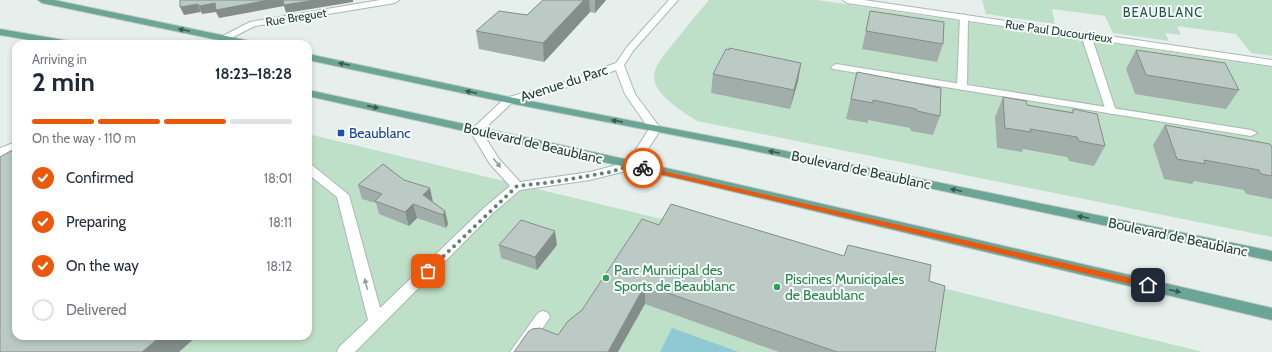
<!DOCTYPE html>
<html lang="en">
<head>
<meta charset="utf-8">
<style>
  :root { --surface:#fff; --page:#f6f6f7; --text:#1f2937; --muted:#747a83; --line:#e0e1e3; --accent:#ea580c }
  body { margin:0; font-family:Cabin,sans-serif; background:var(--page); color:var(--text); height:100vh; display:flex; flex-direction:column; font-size:15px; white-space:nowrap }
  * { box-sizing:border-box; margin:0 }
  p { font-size:13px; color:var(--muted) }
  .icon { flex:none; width:22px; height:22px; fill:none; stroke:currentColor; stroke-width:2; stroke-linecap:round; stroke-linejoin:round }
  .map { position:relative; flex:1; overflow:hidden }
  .details { position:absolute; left:12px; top:40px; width:300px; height:300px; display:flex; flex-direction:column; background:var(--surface); border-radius:12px; box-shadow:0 2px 6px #0003 }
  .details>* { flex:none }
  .pin { position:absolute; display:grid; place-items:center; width:34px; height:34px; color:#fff; margin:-17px; border-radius:8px; box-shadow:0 2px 6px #0006 }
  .courier { position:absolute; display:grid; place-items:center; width:40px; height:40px; margin:-20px; border:3px solid #ea580c; border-radius:50%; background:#fff; color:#222; box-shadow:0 1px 5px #0007 }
  .summary em { font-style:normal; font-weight:700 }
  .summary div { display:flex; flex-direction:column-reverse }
  .summary { display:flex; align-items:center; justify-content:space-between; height:68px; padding:0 20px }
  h1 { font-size:26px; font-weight:700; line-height:30px }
  .bar { display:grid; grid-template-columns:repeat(4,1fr); gap:6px 4px; align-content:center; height:48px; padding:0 20px }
  .bar i { height:5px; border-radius:3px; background:var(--line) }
  .bar .selected { background:var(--accent) }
  .bar p { grid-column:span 4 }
  ol { padding:0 20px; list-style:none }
  li { display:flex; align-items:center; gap:12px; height:44px }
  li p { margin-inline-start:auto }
  li .icon { padding:4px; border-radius:50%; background:var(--accent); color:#fff; stroke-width:4 }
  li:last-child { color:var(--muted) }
  li i { width:22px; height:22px; border:2px solid var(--line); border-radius:50% }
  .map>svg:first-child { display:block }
  .green { fill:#bfe0c8 }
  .water { fill:#8ec9d4 }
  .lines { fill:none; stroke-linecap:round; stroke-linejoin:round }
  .lane-casing { stroke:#a8b8b2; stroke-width:2 }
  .street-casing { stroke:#a8b8b2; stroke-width:2 }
  .secondary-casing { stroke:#a4bbb3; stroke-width:2 }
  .primary-casing { stroke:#c2cac8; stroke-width:2 }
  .lane { fill:#fff; fill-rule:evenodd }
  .street { fill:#fff; fill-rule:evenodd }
  .secondary { fill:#fff; fill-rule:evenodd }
  .primary { fill:#6aa596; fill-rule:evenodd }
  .wall { fill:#a1aea9 }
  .shaded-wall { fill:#838d89 }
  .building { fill:#bbcac4; stroke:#838d89 }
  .oneway { fill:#365b51 }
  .oneway2 { fill:#92a09c }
  .route { fill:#ea580c }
  .done { stroke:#687f78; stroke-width:4; stroke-dasharray:0 7.2 }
  .transit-dot { fill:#1a4fb4; stroke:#f7fbf9; stroke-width:1.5 }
  .leisure-dot { fill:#2e9e5b; stroke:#f7fbf9; stroke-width:1.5 }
  .labels { text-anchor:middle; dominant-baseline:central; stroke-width:4; stroke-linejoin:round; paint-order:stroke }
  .far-street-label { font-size:12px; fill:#24423a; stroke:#f7fbf9 }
  .far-neighbourhood-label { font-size:13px; letter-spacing:1px; fill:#1f5548; stroke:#f7fbf9 }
  .street-label { font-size:14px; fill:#24423a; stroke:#f7fbf9 }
  .transit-label { font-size:14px; fill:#164399; stroke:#f7fbf9; text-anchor:start }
  .leisure-label { font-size:14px; fill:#27864d; stroke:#f7fbf9; text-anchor:start }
</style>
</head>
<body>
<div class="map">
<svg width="1272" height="352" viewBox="0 0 1272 352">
  <rect width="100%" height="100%" fill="#e6efeb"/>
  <path class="green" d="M709,0H817L1272,67V237L697,121C683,112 648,92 655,71C658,61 666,53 672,45C684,30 696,15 709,0Z
    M982,0H1272V56L1251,53L1236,34L1177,26L1181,35L1165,33L1169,41L1113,33L1105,16L1052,9L1055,24L986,14Z
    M308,134L670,221L1203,352H0L16,336H308Z"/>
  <path class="water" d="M672,328L739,352H660Z"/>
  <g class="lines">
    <defs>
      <path id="lane" d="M964,14L968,17L967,87L962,90L957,87L960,17Z
        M1086,32L1091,35L1116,111L1115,113L1111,114L1106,111L1081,35Z
        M476,128L480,129L499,159L520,182L590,172L632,161L636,162L638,165L636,168L622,172L590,180L520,190L493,213L355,352H337L339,347L368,320L337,197L308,174V164L312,165L349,195L380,308L485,207L510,186L490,164L470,131Z
        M543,311L548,313L550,317L527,352H510L538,313Z"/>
      <path id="street" d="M380,0H399L395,3L255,26L219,44H207L250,22Z
        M843,0H864L1272,60V66L847,3Z
        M836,64L1251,130L1257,133L1251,136L833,69L831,67Z
        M16,142V149L0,157V148Z"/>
      <path id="secondary" d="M669,0H678L633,51L624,65L635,94L661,129L636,168H628L626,165L649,129L625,94L616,70L575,85L513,102L480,133L476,134L470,131L505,98L567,81L616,63L627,47Z"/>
      <path id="primary" d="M38,0H54L250,41L255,44H237L42,3Z
        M0,29L69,41L74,44H53L0,35Z
        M308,54L509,97L741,142L1272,251V261L741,148L509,103L308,60Z
        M308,90L684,172L1272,308V320L684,180L308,96Z"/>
    </defs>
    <use href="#lane" class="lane-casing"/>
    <use href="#street" class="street-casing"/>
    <use href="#secondary" class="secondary-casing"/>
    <use href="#primary" class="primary-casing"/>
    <use href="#lane" class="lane"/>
    <use href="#street" class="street"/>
    <use href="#secondary" class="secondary"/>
    <use href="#primary" class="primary"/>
  </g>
  <path class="wall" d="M543,0H606L595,13L590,12L544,62L479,49L476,31L527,15Z
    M870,11L943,44L937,62L862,49Z
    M1136,50L1239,90L1226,109L1135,94L1126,69Z
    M801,63L798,81L790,109L711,93L713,74Z
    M857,72L940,116L933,135L911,131L910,128L868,120V123L846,119Z
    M1003,97L1027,105L1072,112L1073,109L1105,146L1094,166L1069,161L1067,157L1023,149L1022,152L997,148L995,117Z
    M1165,125L1272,147V199L1246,194L1244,190L1194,181L1192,184L1164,179L1153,145Z
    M358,185L433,202L445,211L448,224L446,228L417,218L409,226L379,214L376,203L362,199Z
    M659,225L929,281L935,352H779L645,304L558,335L582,310Z
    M499,245H557L537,270L501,258Z"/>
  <path class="shaded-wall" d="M269,0H353V2L286,13L284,6L219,18L216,12L202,14L199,6L215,3Z
    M584,0H589L590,12L544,62L543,43Z
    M595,0H606L595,13Z
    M198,4L201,12L184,15L180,7Z
    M801,63L798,81L790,109L794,90Z
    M430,188L433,202L423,195Z
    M413,204L417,218L409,226L405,212Z
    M445,211L448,224L446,228L443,215Z
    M308,215L310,220L308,221Z
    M555,231L557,245L537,270L535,257Z
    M645,285V304L618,352H608Z
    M161,336H197L179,352H142Z"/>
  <path class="building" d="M180,0H269L216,10L215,3L199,6L198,4L180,7Z
    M283,0H316L284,5Z
    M543,0H584L543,43L476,31L499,11L527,15Z
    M870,11L944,22L943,44L866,31Z
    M729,48L801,63L794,90L713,74L726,49L729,50Z
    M1136,50L1225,63L1239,90L1146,75Z
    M857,72L941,88L940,116L917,111L916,109L873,100V103L851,99Z
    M1003,97L1026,101L1027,105L1073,113V109L1097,114L1105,146L1079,141L1077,137L1030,129L1031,132L1005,128Z
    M1165,125L1270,144L1272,147V176L1261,174L1259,170L1204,160L1205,164L1177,159Z
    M16,148V336H161L142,352H0V157Z
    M383,164L404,180L430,188L423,195L445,211L443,215L413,204L405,212L375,201L382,194L358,185Z
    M671,204L844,256L848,245L931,265L929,281L945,286L935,352H837L645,285L608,352H514L528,332L532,329L540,328L558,335L568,321L582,310L642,219L659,225Z
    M521,220L555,231L535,257L499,245Z"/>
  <defs><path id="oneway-solid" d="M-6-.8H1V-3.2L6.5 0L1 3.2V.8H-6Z"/></defs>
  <g class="oneway">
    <use href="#oneway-solid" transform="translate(184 30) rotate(-168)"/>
    <use href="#oneway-solid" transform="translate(344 64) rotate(-168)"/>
    <use href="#oneway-solid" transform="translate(471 92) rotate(-168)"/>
    <use href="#oneway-solid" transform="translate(373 107) rotate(13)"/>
    <use href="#oneway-solid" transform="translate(617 121) rotate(-169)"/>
    <use href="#oneway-solid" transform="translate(774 152) rotate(-168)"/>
    <use href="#oneway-solid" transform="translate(956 190) rotate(-168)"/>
    <use href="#oneway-solid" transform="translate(1083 217) rotate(-168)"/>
    <use href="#oneway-solid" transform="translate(1175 291) rotate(13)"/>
  </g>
  <g class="oneway2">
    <use href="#oneway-solid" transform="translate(497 163) rotate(51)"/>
    <use href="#oneway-solid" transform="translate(366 284) rotate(-104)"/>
  </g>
  <path class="route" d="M641,166L1148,282L1152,285L1148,288L643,170L641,169Z"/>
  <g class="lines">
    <path class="done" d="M428,271L517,186L553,182L610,172L632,165L643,168"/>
  </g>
  <rect class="transit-dot" x="337" y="129" width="8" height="8" rx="2"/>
  <g class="leisure-dot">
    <circle cx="606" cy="278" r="4"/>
    <circle cx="777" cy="287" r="4"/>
  </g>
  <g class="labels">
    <g class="far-street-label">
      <text transform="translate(296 17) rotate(-9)">Rue Breguet</text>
      <text transform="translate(1059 31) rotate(8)">Rue Paul Ducourtieux</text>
    </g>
    <g class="far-neighbourhood-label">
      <text x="1163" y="12">BEAUBLANC</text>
    </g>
    <g class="street-label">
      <text transform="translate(564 83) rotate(-18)">Avenue du Parc</text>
      <text transform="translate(533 143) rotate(13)">Boulevard de Beaublanc</text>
      <text transform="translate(861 170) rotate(12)">Boulevard de Beaublanc</text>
      <text transform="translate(1178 237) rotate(12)">Boulevard de Beaublanc</text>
    </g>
    <g class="transit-label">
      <text x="349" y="133">Beaublanc</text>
    </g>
    <g class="leisure-label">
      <text x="614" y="270">Parc Municipal des<tspan x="614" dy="16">Sports de Beaublanc</tspan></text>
      <text x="785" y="279">Piscines Municipales<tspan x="785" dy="16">de Beaublanc</tspan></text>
    </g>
  </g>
</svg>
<div class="pin" style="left:428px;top:271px;background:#ea580c"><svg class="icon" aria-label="bag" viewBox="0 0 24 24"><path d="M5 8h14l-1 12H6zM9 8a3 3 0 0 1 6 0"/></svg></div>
<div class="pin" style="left:1148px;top:285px;background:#1f2937"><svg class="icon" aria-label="home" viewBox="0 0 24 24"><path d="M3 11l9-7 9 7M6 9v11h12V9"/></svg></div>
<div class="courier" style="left:643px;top:168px"><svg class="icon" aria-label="bike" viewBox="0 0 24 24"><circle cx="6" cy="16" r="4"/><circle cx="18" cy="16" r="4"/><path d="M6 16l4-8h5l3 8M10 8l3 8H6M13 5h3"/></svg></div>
<section class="details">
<div class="summary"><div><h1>2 min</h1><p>Arriving in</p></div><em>18:23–18:28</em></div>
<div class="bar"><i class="selected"></i><i class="selected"></i><i class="selected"></i><i></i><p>On the way · 110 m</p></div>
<ol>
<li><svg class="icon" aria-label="check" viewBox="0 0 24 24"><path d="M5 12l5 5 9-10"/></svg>Confirmed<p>18:01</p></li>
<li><svg class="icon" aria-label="check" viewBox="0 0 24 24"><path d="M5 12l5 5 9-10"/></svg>Preparing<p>18:11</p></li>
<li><svg class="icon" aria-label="check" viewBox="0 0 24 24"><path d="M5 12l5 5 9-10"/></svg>On the way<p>18:12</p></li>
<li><i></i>Delivered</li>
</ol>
</section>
</div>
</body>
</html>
